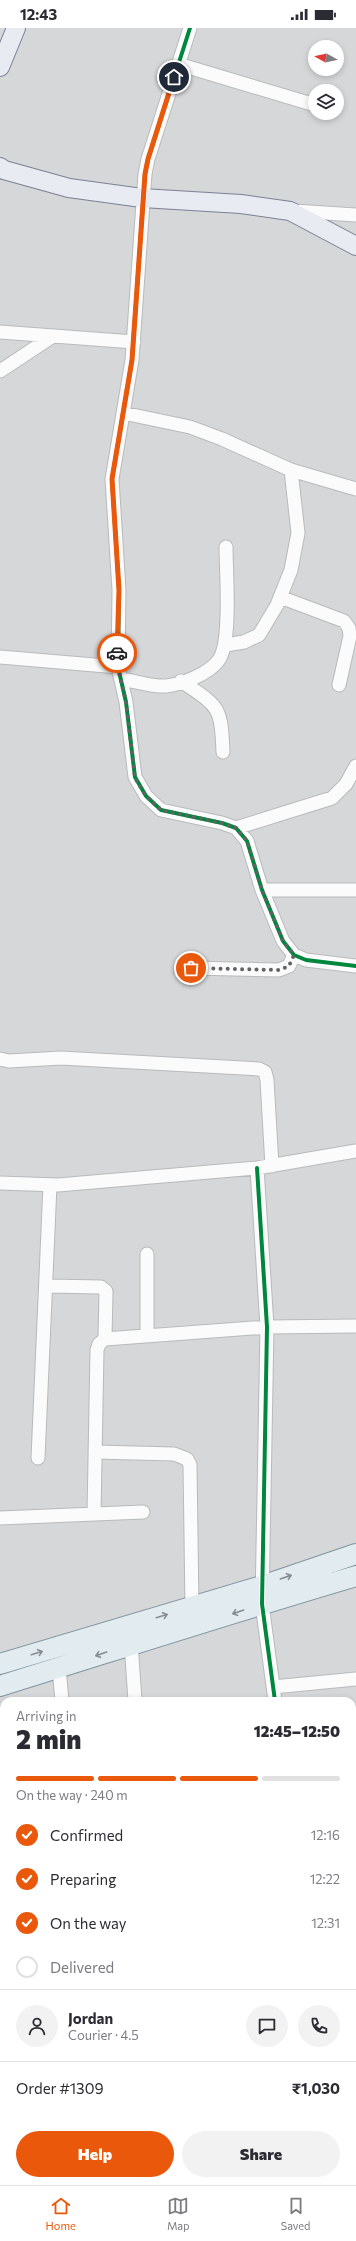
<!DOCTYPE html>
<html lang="en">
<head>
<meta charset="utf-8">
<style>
  :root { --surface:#fff; --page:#f2f2f3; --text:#2b2b33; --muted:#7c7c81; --line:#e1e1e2; --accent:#ea580c }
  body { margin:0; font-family:Commissioner,sans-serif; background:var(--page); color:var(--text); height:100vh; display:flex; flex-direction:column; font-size:15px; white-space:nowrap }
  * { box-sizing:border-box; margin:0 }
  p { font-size:13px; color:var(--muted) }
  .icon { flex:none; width:22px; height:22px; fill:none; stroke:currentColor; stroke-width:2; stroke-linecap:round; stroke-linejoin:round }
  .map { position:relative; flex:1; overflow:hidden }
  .panel { position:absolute; left:0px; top:1669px; width:356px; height:488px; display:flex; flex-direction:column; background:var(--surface); border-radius:12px 12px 0 0; box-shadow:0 2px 6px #0003 }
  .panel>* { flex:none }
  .needle { width:26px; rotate:278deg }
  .controls { position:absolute; left:308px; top:12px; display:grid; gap:8px }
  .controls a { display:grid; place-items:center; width:36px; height:36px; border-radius:50%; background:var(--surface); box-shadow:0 2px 6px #0003; font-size:20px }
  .pin { position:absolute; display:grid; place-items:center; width:34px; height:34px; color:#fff; margin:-17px; border:2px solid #fff; border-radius:50%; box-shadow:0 1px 4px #0007 }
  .courier { position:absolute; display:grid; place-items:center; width:40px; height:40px; margin:-20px; border:3px solid #ea580c; border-radius:50%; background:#fff; color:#222; box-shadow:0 1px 5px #0007 }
  .head em { font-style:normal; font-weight:800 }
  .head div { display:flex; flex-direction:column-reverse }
  .head { display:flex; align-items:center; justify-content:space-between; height:68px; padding:0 16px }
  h1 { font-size:26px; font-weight:800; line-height:30px }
  .bar { display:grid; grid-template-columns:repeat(4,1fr); gap:6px 4px; align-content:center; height:48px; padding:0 16px }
  .bar i { height:5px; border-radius:3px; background:var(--line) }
  .bar .active { background:var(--accent) }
  .bar p { grid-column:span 4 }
  .line { display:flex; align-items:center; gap:10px; padding:0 16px; border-top:1px solid var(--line) }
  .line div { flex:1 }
  .round { display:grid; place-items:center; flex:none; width:42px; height:42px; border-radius:21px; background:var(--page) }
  ol { padding:0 16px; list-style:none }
  li { display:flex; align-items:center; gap:12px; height:44px }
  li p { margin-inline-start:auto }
  li .icon { padding:4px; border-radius:50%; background:var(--accent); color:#fff; stroke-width:4 }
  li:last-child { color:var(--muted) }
  li i { width:22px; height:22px; border:2px solid var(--line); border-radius:50% }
  .cta { display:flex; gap:8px; margin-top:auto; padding:8px 16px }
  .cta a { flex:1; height:46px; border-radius:24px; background:var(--accent); color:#fff; font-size:16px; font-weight:800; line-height:46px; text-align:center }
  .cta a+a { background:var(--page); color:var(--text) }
  .status { display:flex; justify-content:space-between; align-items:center; height:28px; padding:0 20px; background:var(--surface); direction:ltr }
  .status svg { height:11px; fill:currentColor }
  .menu { display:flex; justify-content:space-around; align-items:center; height:56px; border-top:1px solid var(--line); background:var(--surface); font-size:11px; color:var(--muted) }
  .menu a { display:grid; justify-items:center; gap:2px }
  .menu .active { color:var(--accent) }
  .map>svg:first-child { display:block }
  .residential { fill:#d5d7d9; fill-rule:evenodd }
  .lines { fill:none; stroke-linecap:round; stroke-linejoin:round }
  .street-casing { stroke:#b8babb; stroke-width:15 }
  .secondary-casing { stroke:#7b8194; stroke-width:20 }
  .primary-casing { stroke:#8094a0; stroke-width:22 }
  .street { stroke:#fbfbfc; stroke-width:13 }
  .secondary { stroke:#e8ebf2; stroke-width:18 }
  .primary { stroke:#e2ecf0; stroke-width:20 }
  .cycleway-casing { stroke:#fff; stroke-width:6 }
  .cycleway { stroke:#00873e; stroke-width:4 }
  .oneway { stroke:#888e90 }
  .done { stroke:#616263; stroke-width:4; stroke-dasharray:0 7.2 }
  .route { stroke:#ea580c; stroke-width:5 }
</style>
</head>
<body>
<div class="status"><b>12:43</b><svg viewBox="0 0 49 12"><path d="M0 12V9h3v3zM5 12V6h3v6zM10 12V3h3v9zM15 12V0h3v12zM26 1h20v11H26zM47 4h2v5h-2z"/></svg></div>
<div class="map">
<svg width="356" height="2157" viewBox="0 0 356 2157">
  <rect width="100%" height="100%" fill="#e3e7ea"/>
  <path class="residential" d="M0,0H356V2157H0ZM315,19H337V41H315ZM315,63H337V85H315ZM4,1673H352V2153H4Z"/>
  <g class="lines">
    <defs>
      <path id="street" d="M190,0L148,131L145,146L132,332L112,451L119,562L118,639L126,674L135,749L146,768L161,782L222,795L236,800L247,813L262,862L283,913L294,927L306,932L356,938
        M178,36L315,77
        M294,183L356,187
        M0,304L134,314
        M0,343L53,308
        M123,385L190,399L222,411L291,442L356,461
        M280,569L344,593L349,600L350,608L339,657
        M225,617L244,614L259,607L277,577L291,542L298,505L291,442
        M0,629L118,639
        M121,651C135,653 153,659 166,658C183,656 208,646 218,633C232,617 226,543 226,519
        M181,653C219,679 221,677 223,724
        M236,800L332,770L346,756L356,738
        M262,862H356
        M191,940L279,942L289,938L294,927
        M0,1031L9,1033L61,1030L259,1041L265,1044L267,1052L272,1138
        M257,1140L267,1299L262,1576L275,1673
        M0,1155L58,1157L257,1140L356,1123
        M46,1258L101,1259L106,1263L105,1311
        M147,1307V1226
        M95,1424L174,1426L187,1431L190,1437L192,1579
        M38,1430L50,1157
        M94,1486L97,1322L99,1316L105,1311L267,1299L356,1298
        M0,1490L143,1484
        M131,1615L135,1673
        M59,1640L62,1673
        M273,1659L356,1651
        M352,1767L356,1766
        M352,1816L356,1814
        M0,1894H4
        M0,1952H4
        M0,2037H4
        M352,2108H356
        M296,2153V2157
        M35,2157V2153
        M152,2157L153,2153"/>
      <path id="secondary" d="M0,39L16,0
        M0,139L4,142L69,160L142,170L241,176L290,183L356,218"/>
      <path id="primary" d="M0,1636L262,1558L356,1526
        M0,1658C119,1621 237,1583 356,1548"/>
    </defs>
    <use href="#street" class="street-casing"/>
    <use href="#secondary" class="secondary-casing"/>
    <use href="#primary" class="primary-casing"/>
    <use href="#street" class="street"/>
    <use href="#secondary" class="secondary"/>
    <use href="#primary" class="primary"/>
    <defs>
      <path id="cycleway" d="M190,0L148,131L145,146L132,332L112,451L119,562L118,639L126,674L135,749L146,768L161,782L222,795L236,800L247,813L262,862L283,913L294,927L306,932L356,938
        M257,1140L267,1299L262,1576L275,1673"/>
    </defs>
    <use href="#cycleway" class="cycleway-casing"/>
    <use href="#cycleway" class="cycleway"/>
  </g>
  <defs><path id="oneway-shaft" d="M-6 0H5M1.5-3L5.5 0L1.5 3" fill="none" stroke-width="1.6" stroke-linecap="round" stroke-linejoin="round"/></defs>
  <g class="oneway">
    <use href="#oneway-shaft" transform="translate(286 1549) rotate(-19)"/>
    <use href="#oneway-shaft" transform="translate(238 1584) rotate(161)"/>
    <use href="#oneway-shaft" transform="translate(162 1588) rotate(-17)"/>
    <use href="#oneway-shaft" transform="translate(37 1625) rotate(-17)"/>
    <use href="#oneway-shaft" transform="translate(101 1626) rotate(161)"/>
  </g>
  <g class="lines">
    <path class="done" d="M117,625L118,640L126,674L135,750L146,768L161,782L222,795L236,800L247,813L262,862L283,913L294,927L289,938L280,942L191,940"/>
    <path class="route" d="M117,625L119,562L112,451L132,332L145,146L148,131L174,49"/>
  </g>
</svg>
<div class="controls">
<a><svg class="needle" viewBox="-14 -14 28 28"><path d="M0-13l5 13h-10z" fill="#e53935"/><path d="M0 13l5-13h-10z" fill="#7c7c81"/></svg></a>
<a><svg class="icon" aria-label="layers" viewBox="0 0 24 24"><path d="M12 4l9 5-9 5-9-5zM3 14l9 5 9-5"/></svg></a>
</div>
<div class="pin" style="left:191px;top:940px;background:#ea580c"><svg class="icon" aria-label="bag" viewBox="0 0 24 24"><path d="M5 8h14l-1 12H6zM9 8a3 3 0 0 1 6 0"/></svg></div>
<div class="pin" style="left:174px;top:49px;background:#1f2937"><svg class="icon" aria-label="home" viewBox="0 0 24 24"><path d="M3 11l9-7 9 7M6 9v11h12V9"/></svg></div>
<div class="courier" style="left:117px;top:625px"><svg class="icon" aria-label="car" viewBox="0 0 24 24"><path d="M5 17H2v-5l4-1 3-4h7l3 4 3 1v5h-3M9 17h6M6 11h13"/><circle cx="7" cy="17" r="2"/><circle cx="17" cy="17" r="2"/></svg></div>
<section class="panel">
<div class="head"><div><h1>2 min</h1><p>Arriving in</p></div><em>12:45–12:50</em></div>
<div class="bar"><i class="active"></i><i class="active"></i><i class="active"></i><i></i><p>On the way · 240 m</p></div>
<ol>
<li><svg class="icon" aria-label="check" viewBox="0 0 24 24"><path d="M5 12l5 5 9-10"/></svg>Confirmed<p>12:16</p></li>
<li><svg class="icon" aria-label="check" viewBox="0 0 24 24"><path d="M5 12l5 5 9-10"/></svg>Preparing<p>12:22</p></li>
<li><svg class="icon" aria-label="check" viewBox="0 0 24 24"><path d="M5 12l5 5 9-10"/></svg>On the way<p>12:31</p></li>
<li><i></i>Delivered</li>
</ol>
<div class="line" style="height:72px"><a class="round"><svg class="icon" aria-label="person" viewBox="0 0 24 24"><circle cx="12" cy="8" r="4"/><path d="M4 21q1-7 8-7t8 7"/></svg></a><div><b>Jordan</b><p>Courier · 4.5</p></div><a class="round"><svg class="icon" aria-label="chat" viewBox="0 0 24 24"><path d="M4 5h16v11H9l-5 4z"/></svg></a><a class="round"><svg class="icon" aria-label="phone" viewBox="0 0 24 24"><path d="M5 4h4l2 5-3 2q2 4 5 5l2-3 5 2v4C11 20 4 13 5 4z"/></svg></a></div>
<div class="line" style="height:52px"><div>Order #1309</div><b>₹1,030</b></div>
<div class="cta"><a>Help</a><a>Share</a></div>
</section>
</div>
<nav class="menu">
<a class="active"><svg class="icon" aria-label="home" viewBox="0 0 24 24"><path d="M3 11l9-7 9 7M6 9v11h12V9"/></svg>Home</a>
<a><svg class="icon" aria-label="map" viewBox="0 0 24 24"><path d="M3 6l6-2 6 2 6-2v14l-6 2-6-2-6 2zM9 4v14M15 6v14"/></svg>Map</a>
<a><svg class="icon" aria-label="saved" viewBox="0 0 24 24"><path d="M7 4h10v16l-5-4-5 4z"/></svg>Saved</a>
</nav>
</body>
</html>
